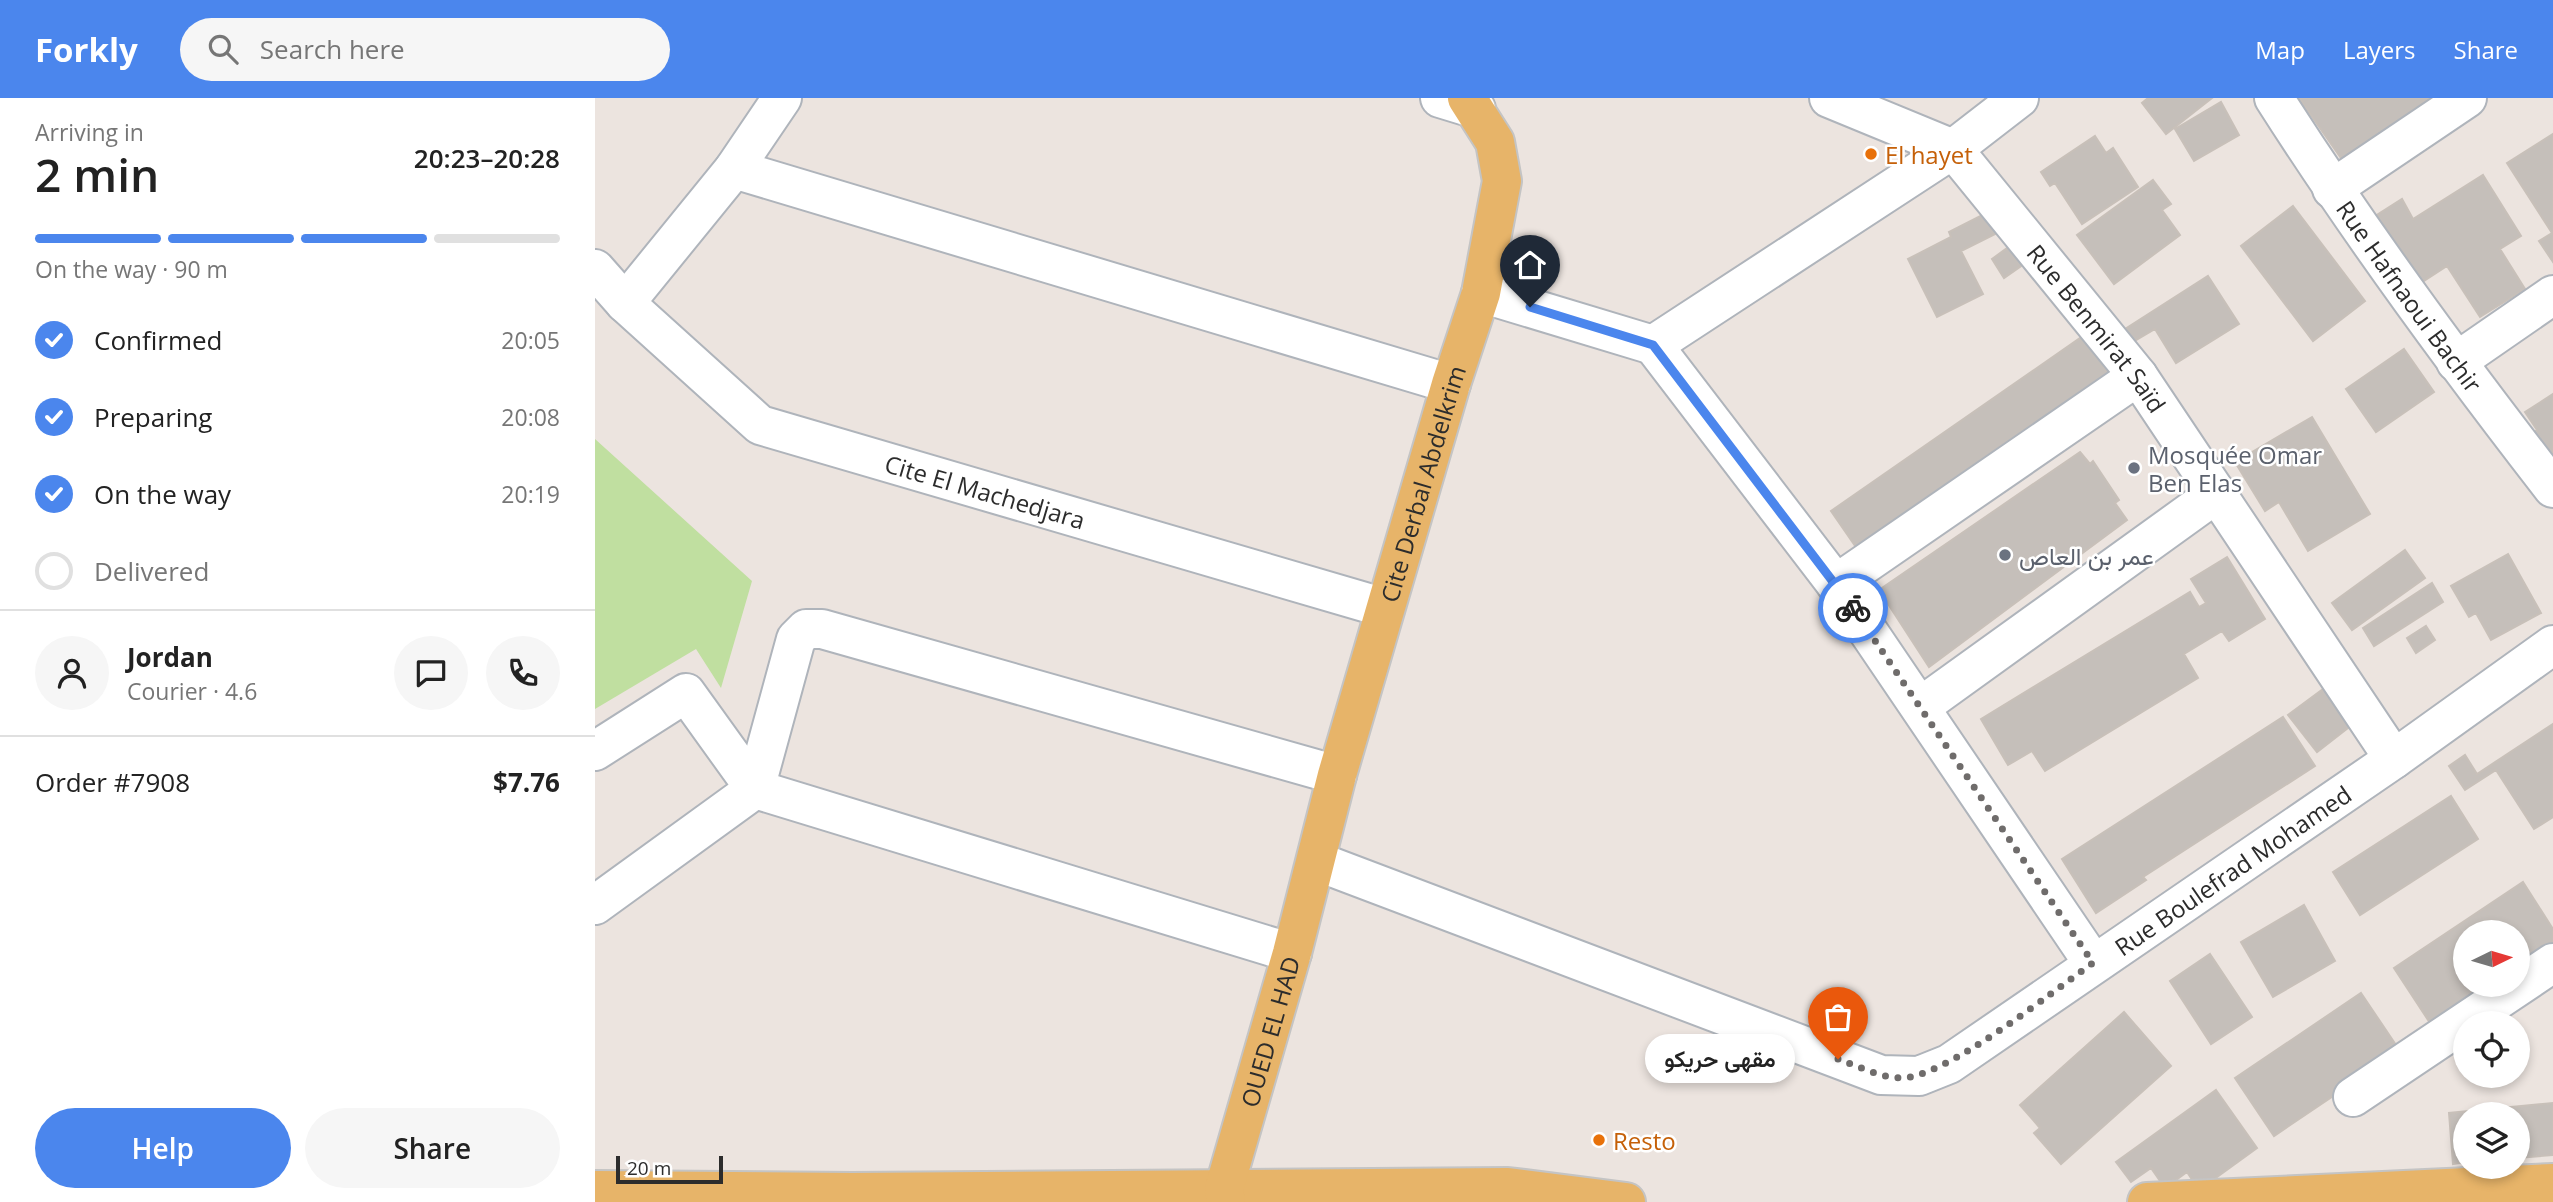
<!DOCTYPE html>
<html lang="en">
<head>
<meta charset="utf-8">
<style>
  :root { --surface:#fff; --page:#f6f6f6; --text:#222; --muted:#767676; --line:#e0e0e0; --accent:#4b86ed }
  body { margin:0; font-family:"Open Sans",Vazirmatn,sans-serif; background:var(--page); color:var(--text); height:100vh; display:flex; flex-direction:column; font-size:26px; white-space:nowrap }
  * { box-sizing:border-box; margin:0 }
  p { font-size:23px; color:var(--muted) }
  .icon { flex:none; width:38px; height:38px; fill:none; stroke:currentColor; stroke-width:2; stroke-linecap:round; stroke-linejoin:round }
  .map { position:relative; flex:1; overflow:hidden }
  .sheet { display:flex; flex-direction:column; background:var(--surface); width:595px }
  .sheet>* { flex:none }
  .needle { width:46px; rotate:85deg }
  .tools { position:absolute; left:1858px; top:822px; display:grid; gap:14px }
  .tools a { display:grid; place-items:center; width:77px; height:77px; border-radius:50%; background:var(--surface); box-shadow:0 4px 10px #0003; font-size:35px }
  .scale { position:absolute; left:21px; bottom:18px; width:107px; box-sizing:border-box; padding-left:7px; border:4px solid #2c2c2c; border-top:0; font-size:19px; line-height:24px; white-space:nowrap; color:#2c2c2c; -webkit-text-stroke:5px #fff; paint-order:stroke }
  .pin { position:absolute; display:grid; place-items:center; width:60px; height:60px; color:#fff; margin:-72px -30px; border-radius:50% 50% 50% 0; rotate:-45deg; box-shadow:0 0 7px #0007 }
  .pin .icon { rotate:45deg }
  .courier { position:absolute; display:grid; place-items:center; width:70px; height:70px; margin:-35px; border:5px solid #4b86ed; border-radius:50%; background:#fff; color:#222; box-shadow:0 2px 9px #0007 }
  .bubble { position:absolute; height:49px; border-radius:24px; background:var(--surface); box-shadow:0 4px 10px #0003; font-size:23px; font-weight:600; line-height:49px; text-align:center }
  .summary em { font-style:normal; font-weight:600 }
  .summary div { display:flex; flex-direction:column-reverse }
  .summary { display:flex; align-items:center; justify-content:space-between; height:119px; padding:0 35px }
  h1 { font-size:46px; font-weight:600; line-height:52px }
  .bar { display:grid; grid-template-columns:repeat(4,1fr); gap:10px 7px; align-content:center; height:84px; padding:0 35px }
  .bar i { height:9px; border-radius:5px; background:var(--line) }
  .bar .on { background:var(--accent) }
  .bar p { grid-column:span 4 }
  .line { display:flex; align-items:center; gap:18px; padding:0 35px; border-top:2px solid var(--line) }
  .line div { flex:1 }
  .round { display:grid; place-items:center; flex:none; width:74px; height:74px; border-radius:37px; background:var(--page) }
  ol { padding:0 35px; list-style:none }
  li { display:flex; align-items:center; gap:21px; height:77px }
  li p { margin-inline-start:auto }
  li .icon { padding:7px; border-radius:50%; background:var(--accent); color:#fff; stroke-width:4 }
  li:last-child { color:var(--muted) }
  li i { width:38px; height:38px; border:4px solid var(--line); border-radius:50% }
  .cta { display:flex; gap:14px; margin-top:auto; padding:14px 35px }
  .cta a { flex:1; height:80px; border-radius:42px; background:var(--accent); color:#fff; font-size:28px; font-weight:600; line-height:80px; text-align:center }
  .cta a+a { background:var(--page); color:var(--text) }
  header { display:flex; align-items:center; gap:42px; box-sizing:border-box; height:98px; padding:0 35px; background:var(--accent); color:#fff }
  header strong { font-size:33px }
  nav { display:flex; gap:38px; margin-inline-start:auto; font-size:24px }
  .search { width:490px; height:63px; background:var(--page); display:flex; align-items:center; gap:18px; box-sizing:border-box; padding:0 24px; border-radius:38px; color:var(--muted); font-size:26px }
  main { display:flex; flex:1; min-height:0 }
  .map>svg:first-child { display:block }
  .green { fill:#c0dfa0 }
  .building { fill:#c5bfba; stroke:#c8c0b9; stroke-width:2 }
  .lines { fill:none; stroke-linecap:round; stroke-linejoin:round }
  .minor-casing { stroke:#afb4bb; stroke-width:42 }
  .major-casing { stroke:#c4c4c4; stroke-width:42 }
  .minor { stroke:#fff; stroke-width:38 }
  .major { stroke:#e7b469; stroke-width:38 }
  .done { stroke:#6f6c6b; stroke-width:7; stroke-dasharray:0 12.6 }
  .route { stroke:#4b86ed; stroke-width:9 }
  .food-dot { fill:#e8710a; stroke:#fff; stroke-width:2.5 }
  .worship-dot { fill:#6b7280; stroke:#fff; stroke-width:2.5 }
  .labels { text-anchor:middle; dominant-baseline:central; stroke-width:5; stroke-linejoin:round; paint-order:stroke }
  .food-label { font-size:24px; fill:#c56008; stroke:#fff; text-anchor:start }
  .street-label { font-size:24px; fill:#2c2c2c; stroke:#fff }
  .worship-label { font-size:24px; fill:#5b616d; stroke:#fff; text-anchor:start }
</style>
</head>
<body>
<header>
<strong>Forkly</strong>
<div class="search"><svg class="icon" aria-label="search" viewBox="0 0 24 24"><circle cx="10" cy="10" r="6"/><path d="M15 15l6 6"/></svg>Search here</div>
<nav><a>Map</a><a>Layers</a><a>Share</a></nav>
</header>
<main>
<section class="sheet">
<div class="summary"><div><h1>2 min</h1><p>Arriving in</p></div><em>20:23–20:28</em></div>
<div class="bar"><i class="on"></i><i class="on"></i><i class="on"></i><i></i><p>On the way · 90 m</p></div>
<ol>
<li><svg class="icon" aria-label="check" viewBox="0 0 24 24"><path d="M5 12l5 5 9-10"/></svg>Confirmed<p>20:05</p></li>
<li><svg class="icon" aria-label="check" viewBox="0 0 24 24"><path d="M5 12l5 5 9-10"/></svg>Preparing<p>20:08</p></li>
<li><svg class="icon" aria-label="check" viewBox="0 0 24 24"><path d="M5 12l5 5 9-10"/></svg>On the way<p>20:19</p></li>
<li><i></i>Delivered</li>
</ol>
<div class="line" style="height:126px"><a class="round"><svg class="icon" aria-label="person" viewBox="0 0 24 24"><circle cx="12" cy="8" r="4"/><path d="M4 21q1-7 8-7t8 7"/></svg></a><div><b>Jordan</b><p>Courier · 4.6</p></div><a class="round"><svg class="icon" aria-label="chat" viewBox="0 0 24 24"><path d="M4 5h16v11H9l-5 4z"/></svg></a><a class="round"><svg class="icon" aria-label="phone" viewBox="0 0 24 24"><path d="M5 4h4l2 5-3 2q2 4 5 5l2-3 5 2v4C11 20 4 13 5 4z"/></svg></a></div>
<div class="line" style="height:91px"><div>Order #7908</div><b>$7.76</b></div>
<div class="cta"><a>Help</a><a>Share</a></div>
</section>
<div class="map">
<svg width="1958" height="1104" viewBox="0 0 1958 1104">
  <rect width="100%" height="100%" fill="#ece4df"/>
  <path class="green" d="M0,341L157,483L126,590L101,551L0,611Z"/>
  <path class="building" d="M1553,0H1617L1571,36L1547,5Z
    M1704,0H1851L1753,70Z
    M1626,4L1644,37L1599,63L1580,31Z
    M1958,36V164L1944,143L1957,135L1912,65Z
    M1500,38L1511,55L1518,50L1543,89L1487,126L1460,85L1455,88L1446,74Z
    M1888,77L1926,138L1905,151L1930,191L1885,219L1852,168L1821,188L1777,120L1807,101L1818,121Z
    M1558,82L1576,106L1567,112L1585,137L1519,186L1482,137Z
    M1698,108L1770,203L1718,243L1646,148Z
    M1401,110L1412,130L1366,153L1388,196L1342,219L1313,161L1356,139L1354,134Z
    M1419,145L1432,164L1409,180L1397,161Z
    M1613,178L1644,226L1581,265L1560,231L1538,244L1530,231Z
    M1488,238L1525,292L1267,458L1236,413Z
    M1809,251L1839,294L1781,334L1751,291Z
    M1958,296V368L1935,337L1942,332L1930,314Z
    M1717,319L1775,416L1713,453L1684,404L1670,413L1640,364Z
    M1485,354L1495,366L1498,363L1524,402L1520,405L1532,422L1334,569L1284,492Z
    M1810,452L1830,480L1757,532L1737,505Z
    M1913,456L1946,515L1896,542L1881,515L1874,519L1856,488Z
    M1632,459L1670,521L1634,543L1627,533L1589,556L1603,580L1450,673L1437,653L1413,667L1386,621L1595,494L1604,509L1611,505L1596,481Z
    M1837,485L1848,504L1779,548L1768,530Z
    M1831,528L1840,542L1821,555L1812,540Z
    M1739,583L1767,619L1722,654L1693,617Z
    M1688,619L1720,668L1548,779L1551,782L1501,815L1467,761Z
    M1958,626V719L1939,731L1901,672L1870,692L1854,668L1870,657L1882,676Z
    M1856,698L1883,741L1765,817L1738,774Z
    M1928,784L1958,831V848L1923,871V835H1871V887H1899L1837,928L1799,870Z
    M1709,807L1740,863L1678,899L1646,844Z
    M1615,856L1657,919L1616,946L1575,883Z
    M1766,895L1805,953L1679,1038L1640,980Z
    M1529,914L1576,968L1466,1066L1439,1035L1445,1030L1425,1007Z
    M1621,992L1662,1050L1604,1092L1592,1074L1570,1090L1556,1070L1536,1084L1521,1064Z
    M1958,1005V1057L1923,1060V1017H1871V1064L1858,1066L1854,1015Z"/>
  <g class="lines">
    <defs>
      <g id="minor">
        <path d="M845,0L881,11"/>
        <path id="s1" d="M1234,0L1358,51L1543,278L1799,661"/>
        <path id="s2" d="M1679,0C1765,135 1860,264 1958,390"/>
        <path d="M139,71L856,286"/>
        <path d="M1737,91L1872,0"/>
        <path id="s3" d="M0,171L30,205L165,327L790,510"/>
        <path d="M886,195L1058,247"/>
        <path d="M30,205L139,71L187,0"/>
        <path d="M1058,247L1241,486L1498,865"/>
        <path d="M1058,247L1358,51L1424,0"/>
        <path d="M1861,264L1958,197"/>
        <path d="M1241,486L1543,278"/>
        <path d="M1325,609L1622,395"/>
        <path d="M0,653L91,595L160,691L0,807"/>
        <path id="s4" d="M721,763L1286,977L1324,978L1354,966L1799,661L1958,547"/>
        <path d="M697,855L160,691L201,541L211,531H227L742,677"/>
        <path d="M1758,999L1958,865"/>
      </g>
      <g id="major">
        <path d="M0,1092L257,1094L913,1089L1031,1104"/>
        <path id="s5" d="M631,1104L629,1091L697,855L742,677L856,286L886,195L907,83L900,44L872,0"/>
        <path d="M1552,1104L1958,1085"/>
      </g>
    </defs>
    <use href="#minor" class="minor-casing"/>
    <use href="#major" class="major-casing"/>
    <use href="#minor" class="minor"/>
    <use href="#major" class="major"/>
  </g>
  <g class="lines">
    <path class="done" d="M1243,961C1263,968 1284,979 1305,980C1350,981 1456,894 1498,865L1258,510"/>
    <path class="route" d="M935,209L1058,247L1258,510"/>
  </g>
  <g class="food-dot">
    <circle cx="1276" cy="56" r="7"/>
    <circle cx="1004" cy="1042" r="7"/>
  </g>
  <g class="worship-dot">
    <circle cx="1539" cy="370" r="7"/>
    <circle cx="1410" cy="457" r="7"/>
  </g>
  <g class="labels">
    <g class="food-label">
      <text x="1290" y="56">El hayet</text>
      <text x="1018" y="1042">Resto</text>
    </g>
    <g class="street-label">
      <text stroke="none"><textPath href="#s2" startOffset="240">Rue Hafnaoui Bachir</textPath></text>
      <text stroke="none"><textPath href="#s1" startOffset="364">Rue Benmirat Saïd</textPath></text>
      <text stroke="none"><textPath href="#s5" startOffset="746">Cite Derbal Abdelkrim</textPath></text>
      <text stroke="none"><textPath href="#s3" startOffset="462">Cite El Machedjara</textPath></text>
      <text stroke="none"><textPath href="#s4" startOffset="1018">Rue Boulefrad Mohamed</textPath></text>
      <text stroke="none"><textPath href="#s5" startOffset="177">OUED EL HAD</textPath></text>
    </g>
    <g class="worship-label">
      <text x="1553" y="356">Mosquée Omar<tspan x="1553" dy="28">Ben Elas</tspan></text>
      <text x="1424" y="457">عمر بن العاص</text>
    </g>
  </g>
</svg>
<div class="tools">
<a><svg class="needle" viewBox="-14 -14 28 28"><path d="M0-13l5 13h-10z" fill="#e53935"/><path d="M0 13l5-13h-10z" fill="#767676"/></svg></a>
<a><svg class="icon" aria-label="locate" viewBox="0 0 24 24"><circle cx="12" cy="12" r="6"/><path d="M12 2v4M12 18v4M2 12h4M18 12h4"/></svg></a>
<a><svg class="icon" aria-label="layers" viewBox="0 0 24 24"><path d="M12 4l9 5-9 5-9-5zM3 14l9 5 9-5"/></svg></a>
</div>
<div class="scale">20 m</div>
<div class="pin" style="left:1243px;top:961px;background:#ea580c"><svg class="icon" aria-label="bag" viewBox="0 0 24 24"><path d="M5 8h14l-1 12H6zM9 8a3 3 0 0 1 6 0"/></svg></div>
<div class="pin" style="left:935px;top:209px;background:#1f2937"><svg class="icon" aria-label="home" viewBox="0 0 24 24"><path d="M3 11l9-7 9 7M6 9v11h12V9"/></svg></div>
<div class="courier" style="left:1258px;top:510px"><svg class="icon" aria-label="bike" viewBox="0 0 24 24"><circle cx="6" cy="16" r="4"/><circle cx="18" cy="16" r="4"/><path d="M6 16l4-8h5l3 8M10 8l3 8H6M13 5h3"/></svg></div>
<div class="bubble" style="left:1050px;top:936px;width:150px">مقهى حريكو</div>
</div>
</main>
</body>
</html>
